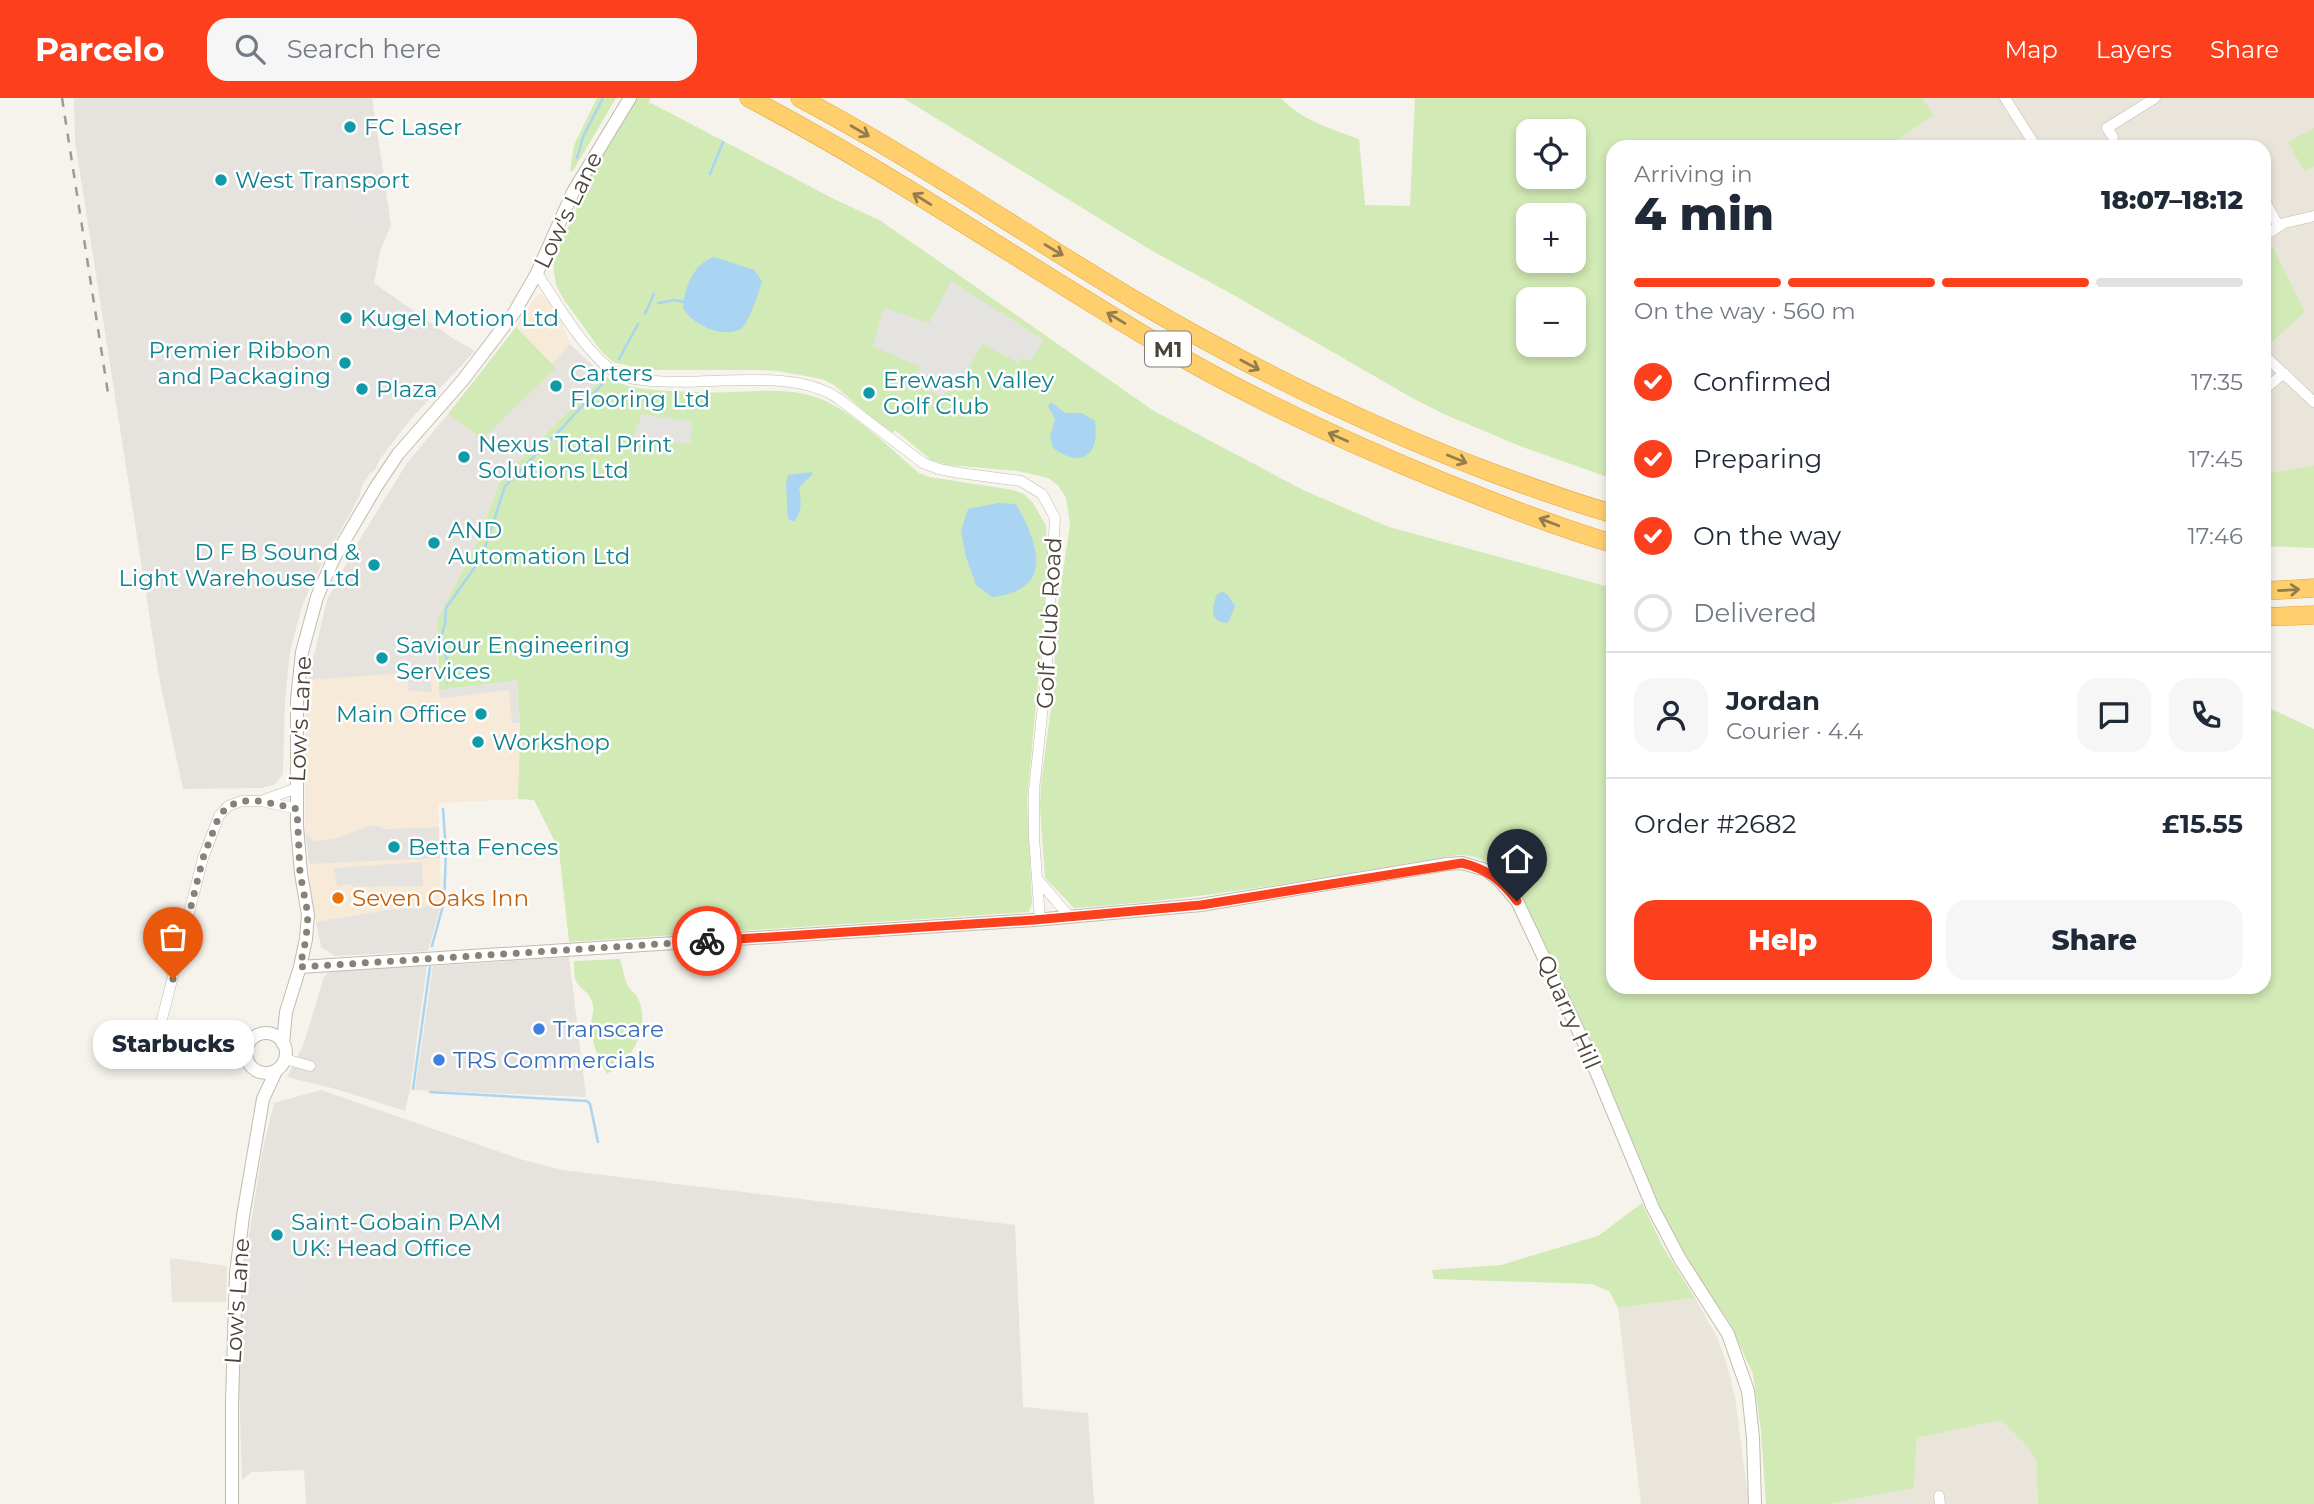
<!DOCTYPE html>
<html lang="en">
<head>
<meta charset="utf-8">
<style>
  :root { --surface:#fff; --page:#f6f6f7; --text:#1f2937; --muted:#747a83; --line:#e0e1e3; --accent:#fc3f1d }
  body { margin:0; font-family:Montserrat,sans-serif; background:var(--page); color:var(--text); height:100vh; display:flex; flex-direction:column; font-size:26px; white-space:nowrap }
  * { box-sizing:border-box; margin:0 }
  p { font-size:23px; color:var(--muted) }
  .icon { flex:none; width:38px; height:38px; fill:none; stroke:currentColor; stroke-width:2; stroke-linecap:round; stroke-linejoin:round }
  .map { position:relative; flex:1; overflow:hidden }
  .sheet { position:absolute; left:1606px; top:42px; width:665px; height:854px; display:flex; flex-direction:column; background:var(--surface); border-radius:21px; box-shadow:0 4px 10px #0003 }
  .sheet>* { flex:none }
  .buttons { position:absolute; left:1516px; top:21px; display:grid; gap:14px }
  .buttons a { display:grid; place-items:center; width:70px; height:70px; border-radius:14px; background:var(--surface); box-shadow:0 4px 10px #0003; font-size:35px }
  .pin { position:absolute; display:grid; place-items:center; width:60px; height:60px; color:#fff; margin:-72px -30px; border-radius:50% 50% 50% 0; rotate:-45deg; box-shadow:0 0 7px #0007 }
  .pin .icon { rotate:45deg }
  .courier { position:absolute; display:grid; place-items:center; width:70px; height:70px; margin:-35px; border:5px solid #fc3f1d; border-radius:50%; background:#fff; color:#222; box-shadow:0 2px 9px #0007 }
  .bubble { position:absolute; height:49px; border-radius:21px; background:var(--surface); box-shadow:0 4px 10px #0003; font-size:23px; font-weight:800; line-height:49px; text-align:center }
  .summary em { font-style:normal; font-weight:800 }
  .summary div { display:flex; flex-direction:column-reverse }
  .summary { display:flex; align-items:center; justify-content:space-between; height:119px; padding:0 28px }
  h1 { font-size:46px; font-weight:800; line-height:52px }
  .bar { display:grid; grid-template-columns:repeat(4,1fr); gap:10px 7px; align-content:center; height:84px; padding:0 28px }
  .bar i { height:9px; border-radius:5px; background:var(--line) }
  .bar .active { background:var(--accent) }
  .bar p { grid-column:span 4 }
  .line { display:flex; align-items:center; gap:18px; padding:0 28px; border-top:2px solid var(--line) }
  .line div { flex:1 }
  .round { display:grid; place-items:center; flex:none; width:74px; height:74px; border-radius:21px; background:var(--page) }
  ol { padding:0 28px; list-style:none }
  li { display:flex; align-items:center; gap:21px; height:77px }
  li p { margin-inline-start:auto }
  li .icon { padding:7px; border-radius:50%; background:var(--accent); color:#fff; stroke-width:4 }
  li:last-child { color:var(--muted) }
  li i { width:38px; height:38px; border:4px solid var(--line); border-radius:50% }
  .primary-button { display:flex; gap:14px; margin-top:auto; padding:14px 28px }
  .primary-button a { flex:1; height:80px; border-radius:21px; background:var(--accent); color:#fff; font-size:28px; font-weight:800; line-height:80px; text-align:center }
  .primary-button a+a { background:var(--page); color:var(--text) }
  header { display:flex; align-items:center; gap:42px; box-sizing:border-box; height:98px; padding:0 35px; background:var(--accent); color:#fff }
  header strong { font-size:33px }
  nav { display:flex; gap:38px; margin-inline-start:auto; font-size:24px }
  .search { width:490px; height:63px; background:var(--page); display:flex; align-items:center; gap:18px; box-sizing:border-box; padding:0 24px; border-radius:21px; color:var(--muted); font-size:26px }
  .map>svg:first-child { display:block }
  .residential { fill:#eae5da }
  .commercial { fill:#f7ead8 }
  .industrial { fill:#e6e2dd }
  .green { fill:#d2eab5; fill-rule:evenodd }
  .parking { fill:#e5e3e0 }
  .water { fill:#a9d4f2 }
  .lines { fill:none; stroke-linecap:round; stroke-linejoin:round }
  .stream { stroke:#a9d4f2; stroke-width:2.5 }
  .minor-casing { stroke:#c2bbae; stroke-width:11 }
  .tertiary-casing { stroke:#c2bbae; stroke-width:14 }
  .motorway-casing { stroke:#e0a43c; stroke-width:19 }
  .minor { stroke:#fff; stroke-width:10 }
  .tertiary { stroke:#fff; stroke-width:12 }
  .motorway { stroke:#ffcf6e; stroke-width:18 }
  .rail { stroke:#9a9a9a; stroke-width:2.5; stroke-dasharray:9 9; stroke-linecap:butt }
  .oneway { stroke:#937c4e }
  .done { stroke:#878178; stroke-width:7; stroke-dasharray:0 12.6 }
  .route { stroke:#fc3f1d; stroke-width:9 }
  .culture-dot { fill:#0f9aa8; stroke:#fff; stroke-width:2.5 }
  .food-dot { fill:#e8710a; stroke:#fff; stroke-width:2.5 }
  .shop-dot { fill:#3f7fe0; stroke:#fff; stroke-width:2.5 }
  .labels { text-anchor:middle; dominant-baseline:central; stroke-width:5; stroke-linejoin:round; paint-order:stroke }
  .shield { fill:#fff; stroke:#817c74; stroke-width:2 }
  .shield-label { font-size:21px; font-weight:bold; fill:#4b4439 }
  .culture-label { font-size:23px; fill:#0d838f; stroke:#fff; text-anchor:start }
  .street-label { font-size:23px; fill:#4b4439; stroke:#fff }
  .food-label { font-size:23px; fill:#c56008; stroke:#fff; text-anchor:start }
  .shop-label { font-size:23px; fill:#366cbe; stroke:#fff; text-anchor:start }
</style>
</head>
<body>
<header>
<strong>Parcelo</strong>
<div class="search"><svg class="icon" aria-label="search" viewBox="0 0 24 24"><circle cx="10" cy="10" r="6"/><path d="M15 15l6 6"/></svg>Search here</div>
<nav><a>Map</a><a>Layers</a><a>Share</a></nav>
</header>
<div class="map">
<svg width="2314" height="1406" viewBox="0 0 2314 1406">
  <rect width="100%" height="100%" fill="#f6f3ec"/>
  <path class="residential" d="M1922,0H2314V367L2276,374L2265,372L2264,49H1887L1934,17Z
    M170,1160L227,1168L226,1204H172Z
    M1695,1200L1718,1241L1729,1274L1735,1299L1749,1406H1641L1618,1210Z
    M2001,1322L2029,1350L2036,1362L2038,1406H1828L1914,1390L1917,1340Z"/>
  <path class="commercial" d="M540,196L547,201L562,225L570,246L552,266L516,229L535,199Z
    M437,573L439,592L517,582L520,633L518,701L438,705L439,729L385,731L379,728H368L334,741L313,743L305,734V608L308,582Z
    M440,760L441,807L386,812L316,824L310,805H312L309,766Z"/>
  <path class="industrial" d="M74,0H372L391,127L380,153L374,185L454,241L475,253L409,323L380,361L375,372L369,376L362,388L359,399L311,486L301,512L290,554L285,603L283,676L274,687L261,690L183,691L159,579L75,43Z
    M570,246L604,278L501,381L477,444L437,522V573L308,582L327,502L357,446L407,365L448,316L482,341L555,269L552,266Z
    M368,728H379L385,731L439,729L440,760L309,766L305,734L314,743L334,741Z
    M441,807L428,853L335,858L321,849L316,824L386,812Z
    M569,859L586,999L415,992L433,868Z
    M427,867L410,992L405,1013L336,991L287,979L304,945L324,879L330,873Z
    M321,992L520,1061L562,1072L1015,1127L1023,1309L1088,1315L1094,1406H306L304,1372L252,1374L242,1382L239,1286L243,1177L262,1055L274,1005Z"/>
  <path class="green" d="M597,0H616L573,73H570L574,47Z
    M637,0H650L649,7L651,5L832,100L881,123L1154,313L1303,392L1389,429L1613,490L1614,889H2264L2265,608L2314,631V1406H2038L2036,1362L2029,1350L2001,1322L1917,1340L1914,1390L1828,1406H1766L1761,1333L1753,1276L1729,1224L1694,1173L1663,1116L1588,937L1519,794C1503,773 1486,757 1458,757C1331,778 1203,802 1074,810L1045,780L1040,710L1041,685L1053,595L1057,514L1070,426L1066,400L1058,387L1048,380L1018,373L948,367L931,362L895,332L890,338L871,322L872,320L834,287L822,281L778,273L760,272H646L613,264L602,254L564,202L556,187L554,174L553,162L585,92L583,88Z
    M903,0H1281C1301,22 1331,31 1359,41L1365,107L1410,108L1415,0H1922L1934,17L1887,49H1614L1613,381L1520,348L1446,317L1414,301L1230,195L1154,154ZM1528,33H1573V79H1528ZM1573,117V163H1528V117ZM1573,201V247H1528V201Z
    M2314,30V69L2304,73L2288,44Z
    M2272,148L2305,214L2266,249L2264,247L2265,155Z
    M516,229L556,270L482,341L448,316Z
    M604,278C621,288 636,290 655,292C682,294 708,295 735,294C758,293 782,291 805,296C846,305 887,348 919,375L929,379L1013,392L1024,396L1033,405L1046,428L1048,457L1044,521L1027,702L1032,805L1029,814L569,844L559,752L534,702L518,701L520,633L517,583L439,592L437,522L477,444L501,381Z
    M2314,367V450L2265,448V372L2276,374Z
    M620,861C623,870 624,880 628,888C630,893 636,895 638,900C651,929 633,962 607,976C599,961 592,947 591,929C590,921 595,915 593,907C590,893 583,894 577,885C573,879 574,870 574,863Z
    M1642,1105L1663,1149L1695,1200L1618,1210L1609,1193L1592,1186L1434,1181L1432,1172L1501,1167L1598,1138Z"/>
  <path class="parking" d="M368,62L369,69L376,68L384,117L361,120L354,78L349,73L348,65Z
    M951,183L1044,242L1029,264L1022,260L1019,265L983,246L955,292L948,293L941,299L914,284L920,269L873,248L884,210L929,225Z
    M642,316L692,324L690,345L646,346L632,342Z
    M430,574L432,594L409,593L407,576Z
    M517,582L519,625H512L509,592L440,600L439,592Z
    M422,764L423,788L352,789L351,786L337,788L334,770Z
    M256,1157L289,1163V1167L296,1169L291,1200L269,1199V1192L254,1193V1173Z"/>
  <path class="water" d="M714,159L754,172L762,183C760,192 748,226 742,230C725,242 692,227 683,210C684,190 694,165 714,159Z
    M1051,304L1065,315H1082L1095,323C1100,357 1082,371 1053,350L1050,339L1055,321L1048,308Z
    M811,374L813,376L799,389C801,403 803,412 794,424L788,421L786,387L788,377Z
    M998,405L1016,406C1039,447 1055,492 992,499L976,487L966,459L961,433L968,411Z
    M1223,494L1228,497L1235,508L1228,525C1208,524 1212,510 1217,496Z"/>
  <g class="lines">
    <path class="stream" d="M577,60L583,39L603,0
      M710,76L723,44
      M658,205L675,202L683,204
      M645,216L654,196
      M619,261L638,226
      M447,584L448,567L441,539L445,526L446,510L482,459L505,388L562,330L605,283
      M432,848L444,804L446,754L443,711
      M413,991L430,869
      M430,994L587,1003L590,1006L598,1044"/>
    <defs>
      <path id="minor" d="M2005,0L2036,49
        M2113,39L2107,30L2155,0
        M2264,101L2278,127
        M2264,138L2284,125L2314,118
        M537,175C556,204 584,253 613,273C624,281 640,282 654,283C708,288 794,269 839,301L923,365L939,371L960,375L1021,383L1042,396L1055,420L1046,579L1034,692V739L1040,822
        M2264,257L2314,304
        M2264,292L2284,275
        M261,703L297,690
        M1038,782L1070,819
        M254,939L226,944L160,929L203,760L219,718L228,708L242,703H261L297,711
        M226,944L246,960
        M285,961L310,968
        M1939,1398L1940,1406"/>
      <path id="tertiary" d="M300,869L1034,822L1201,807L1447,766L1462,765L1486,772L1499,782L1517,803L1585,947L1653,1110L1680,1161L1728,1236L1748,1293L1753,1340L1755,1406
        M246 955a20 20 0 1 1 40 0a20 20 0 1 1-40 0Z
        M283,946L286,914L300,869L306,841L308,817L301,775L297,728V602L302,554L317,499L333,462L376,389L398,356L463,282L514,215L537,175L573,94L630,0
        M232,1406V1304L236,1176L243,1118L263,1001L276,973"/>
      <path id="motorway" d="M749,0C898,78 1036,175 1181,259C1264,306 1351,346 1439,382C1496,405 1554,428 1614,446
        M800,0C916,61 1024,136 1136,203C1252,271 1372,330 1498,377C1536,391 1574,405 1614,416
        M2264,493L2314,490
        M2264,519L2314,517"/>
    </defs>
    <use href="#minor" class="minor-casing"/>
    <use href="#tertiary" class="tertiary-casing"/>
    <use href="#motorway" class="motorway-casing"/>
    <use href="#minor" class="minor"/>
    <use href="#tertiary" class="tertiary"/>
    <use href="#motorway" class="motorway"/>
    <path class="rail" d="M62,0L108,295"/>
  </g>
  <defs><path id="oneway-shaft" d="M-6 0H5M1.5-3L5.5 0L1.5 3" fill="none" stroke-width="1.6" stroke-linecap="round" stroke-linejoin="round" transform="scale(1.75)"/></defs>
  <g class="oneway">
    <use href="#oneway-shaft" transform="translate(860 33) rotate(30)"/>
    <use href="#oneway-shaft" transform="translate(922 101) rotate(-148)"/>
    <use href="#oneway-shaft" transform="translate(1054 152) rotate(31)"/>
    <use href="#oneway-shaft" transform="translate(1116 220) rotate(-149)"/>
    <use href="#oneway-shaft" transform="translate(1250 267) rotate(28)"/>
    <use href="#oneway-shaft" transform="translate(1338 339) rotate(-156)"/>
    <use href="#oneway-shaft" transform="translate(1457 361) rotate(22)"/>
    <use href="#oneway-shaft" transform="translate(1549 424) rotate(-159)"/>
    <use href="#oneway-shaft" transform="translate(2289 492) rotate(-3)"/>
  </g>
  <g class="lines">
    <path class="done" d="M173,881L203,760L219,718L228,708L242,703H261L297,711L300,775L308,817L306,841L300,869L707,843"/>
    <path class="route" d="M707,843L1034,822L1201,807L1462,765C1487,771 1501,782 1517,803"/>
  </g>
  <g class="culture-dot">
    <circle cx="350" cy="29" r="7"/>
    <circle cx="221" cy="82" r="7"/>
    <circle cx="346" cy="220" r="7"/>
    <circle cx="345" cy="265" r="7"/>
    <circle cx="556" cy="288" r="7"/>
    <circle cx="362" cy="291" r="7"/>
    <circle cx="869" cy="295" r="7"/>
    <circle cx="464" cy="359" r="7"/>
    <circle cx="434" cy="445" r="7"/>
    <circle cx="374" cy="467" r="7"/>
    <circle cx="382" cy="560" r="7"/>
    <circle cx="481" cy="616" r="7"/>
    <circle cx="478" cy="644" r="7"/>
    <circle cx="394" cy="749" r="7"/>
    <circle cx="277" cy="1137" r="7"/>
  </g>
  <circle class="food-dot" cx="338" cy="800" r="7"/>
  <g class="shop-dot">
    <circle cx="539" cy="931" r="7"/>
    <circle cx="439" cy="962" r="7"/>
  </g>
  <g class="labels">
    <rect class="shield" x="1145" y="233.5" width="46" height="35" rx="5"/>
    <g class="shield-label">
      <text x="1168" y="251">M1</text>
    </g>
    <g class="culture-label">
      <text x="364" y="29">FC Laser</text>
      <text x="235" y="82">West Transport</text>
      <text x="360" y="220">Kugel Motion Ltd</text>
      <text x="331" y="252" text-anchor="end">Premier Ribbon<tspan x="331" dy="26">and Packaging</tspan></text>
      <text x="570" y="275">Carters<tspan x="570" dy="26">Flooring Ltd</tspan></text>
      <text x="883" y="282">Erewash Valley<tspan x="883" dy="26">Golf Club</tspan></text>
      <text x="376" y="291">Plaza</text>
      <text x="478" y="346">Nexus Total Print<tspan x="478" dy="26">Solutions Ltd</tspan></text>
      <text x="448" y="432">AND<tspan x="448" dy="26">Automation Ltd</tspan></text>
      <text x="360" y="454" text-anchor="end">D F B Sound &amp;<tspan x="360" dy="26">Light Warehouse Ltd</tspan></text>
      <text x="396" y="547">Saviour Engineering<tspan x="396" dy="26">Services</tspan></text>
      <text x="467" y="616" text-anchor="end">Main Office</text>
      <text x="492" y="644">Workshop</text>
      <text x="408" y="749">Betta Fences</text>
      <text x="291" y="1124">Saint-Gobain PAM<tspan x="291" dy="26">UK: Head Office</tspan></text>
    </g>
    <g class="street-label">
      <text transform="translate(568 112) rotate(-64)">Low's Lane</text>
      <text transform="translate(1049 525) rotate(-87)">Golf Club Road</text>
      <text transform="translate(300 621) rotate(-87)">Low's Lane</text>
      <text transform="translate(1569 914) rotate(66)">Quarry Hill</text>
      <text transform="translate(237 1203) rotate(-86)">Low's Lane</text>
    </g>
    <g class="food-label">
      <text x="352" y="800">Seven Oaks Inn</text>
    </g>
    <g class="shop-label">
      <text x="553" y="931">Transcare</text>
      <text x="453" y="962">TRS Commercials</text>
    </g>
  </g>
</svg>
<div class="buttons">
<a><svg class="icon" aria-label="locate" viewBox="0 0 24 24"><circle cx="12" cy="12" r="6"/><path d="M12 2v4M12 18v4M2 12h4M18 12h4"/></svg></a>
<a>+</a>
<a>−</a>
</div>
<div class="pin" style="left:173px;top:881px;background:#ea580c"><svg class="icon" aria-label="bag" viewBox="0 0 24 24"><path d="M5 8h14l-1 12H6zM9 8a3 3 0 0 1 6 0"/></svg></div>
<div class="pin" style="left:1517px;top:803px;background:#1f2937"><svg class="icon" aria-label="home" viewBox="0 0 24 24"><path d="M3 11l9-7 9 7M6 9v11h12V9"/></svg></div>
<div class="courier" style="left:707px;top:843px"><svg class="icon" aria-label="bike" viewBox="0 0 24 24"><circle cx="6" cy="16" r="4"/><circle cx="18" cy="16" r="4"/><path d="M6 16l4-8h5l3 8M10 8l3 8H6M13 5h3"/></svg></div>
<div class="bubble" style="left:93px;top:922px;width:161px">Starbucks</div>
<section class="sheet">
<div class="summary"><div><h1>4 min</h1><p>Arriving in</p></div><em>18:07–18:12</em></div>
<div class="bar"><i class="active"></i><i class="active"></i><i class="active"></i><i></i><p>On the way · 560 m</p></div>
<ol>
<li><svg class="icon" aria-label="check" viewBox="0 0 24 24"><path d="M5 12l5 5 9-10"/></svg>Confirmed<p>17:35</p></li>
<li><svg class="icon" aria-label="check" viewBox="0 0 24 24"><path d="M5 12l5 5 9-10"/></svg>Preparing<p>17:45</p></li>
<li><svg class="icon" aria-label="check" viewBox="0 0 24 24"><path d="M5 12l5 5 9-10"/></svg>On the way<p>17:46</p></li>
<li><i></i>Delivered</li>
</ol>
<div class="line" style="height:126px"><a class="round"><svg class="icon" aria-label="person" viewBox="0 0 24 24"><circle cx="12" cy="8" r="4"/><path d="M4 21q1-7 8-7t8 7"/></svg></a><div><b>Jordan</b><p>Courier · 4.4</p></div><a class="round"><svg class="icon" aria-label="chat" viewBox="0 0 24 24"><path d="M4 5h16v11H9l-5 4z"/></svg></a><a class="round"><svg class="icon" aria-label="phone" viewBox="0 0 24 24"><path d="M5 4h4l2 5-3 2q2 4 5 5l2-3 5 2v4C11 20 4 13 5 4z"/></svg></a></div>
<div class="line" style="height:91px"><div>Order #2682</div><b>£15.55</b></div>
<div class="primary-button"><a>Help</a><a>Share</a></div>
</section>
</div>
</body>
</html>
